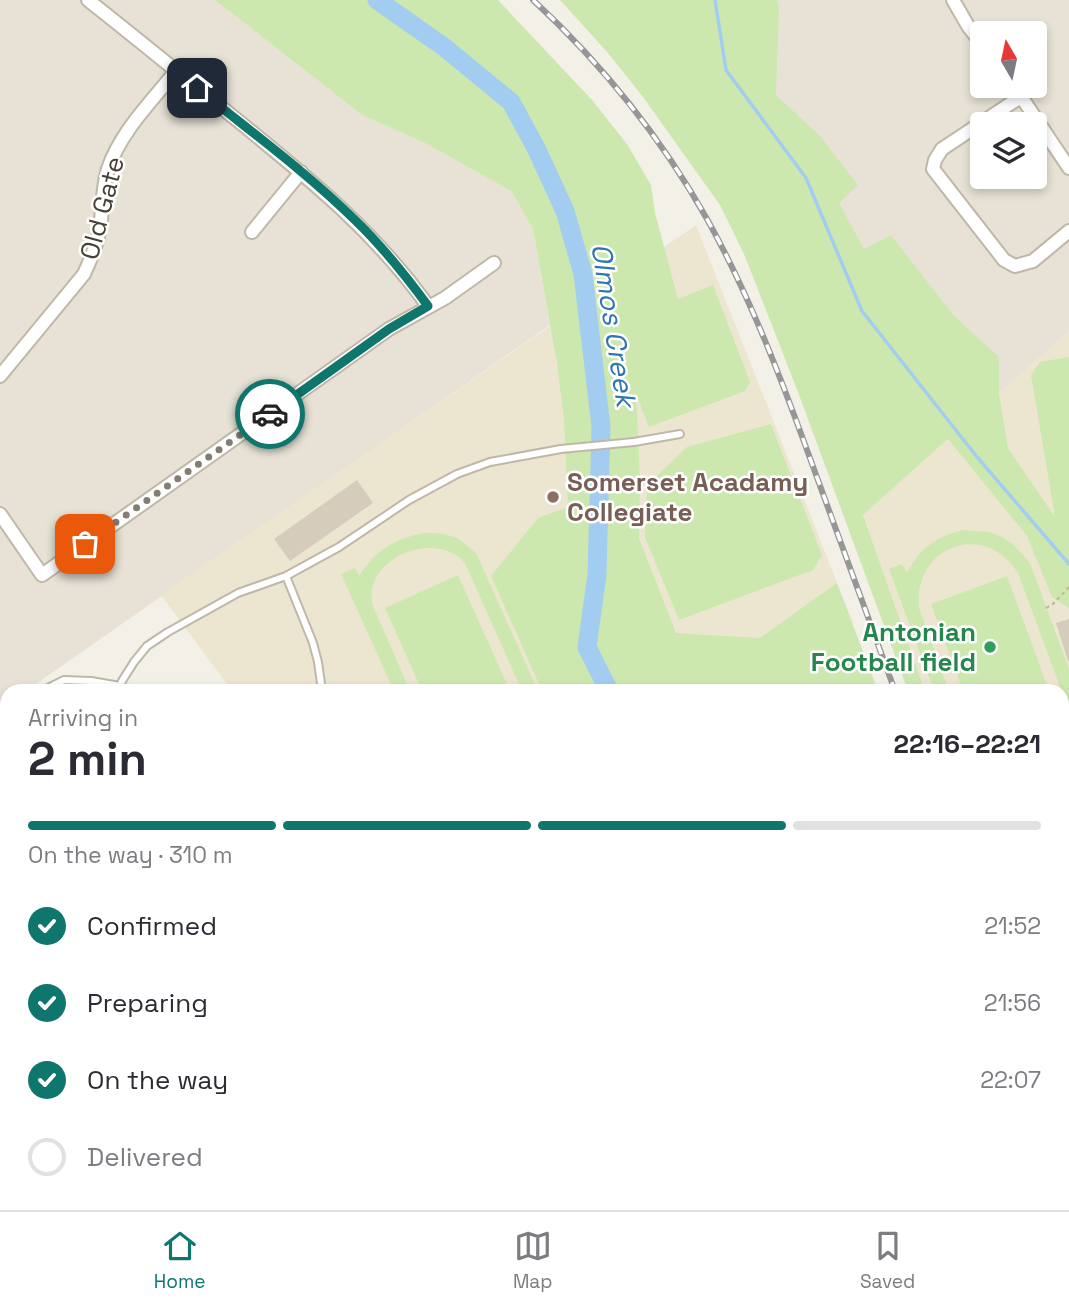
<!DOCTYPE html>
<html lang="en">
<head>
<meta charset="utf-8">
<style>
  :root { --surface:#fff; --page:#f7f7f7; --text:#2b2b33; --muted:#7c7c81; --line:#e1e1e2; --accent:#0f766e }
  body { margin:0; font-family:"Space Grotesk",sans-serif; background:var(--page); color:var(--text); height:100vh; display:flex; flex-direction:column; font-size:26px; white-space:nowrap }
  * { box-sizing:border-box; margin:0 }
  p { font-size:23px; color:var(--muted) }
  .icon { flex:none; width:38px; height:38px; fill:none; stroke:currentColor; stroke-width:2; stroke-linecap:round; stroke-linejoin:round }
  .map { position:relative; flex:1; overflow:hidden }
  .details { position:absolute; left:0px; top:684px; width:1069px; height:527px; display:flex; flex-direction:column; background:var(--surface); border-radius:21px 21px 0 0; box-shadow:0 4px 10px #0003 }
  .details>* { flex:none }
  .needle { width:46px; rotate:351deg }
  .tools { position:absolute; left:970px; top:21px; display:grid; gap:14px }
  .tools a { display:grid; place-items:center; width:77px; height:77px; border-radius:7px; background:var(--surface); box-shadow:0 4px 10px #0003; font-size:35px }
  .pin { position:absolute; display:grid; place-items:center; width:60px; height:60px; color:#fff; margin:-30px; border-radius:14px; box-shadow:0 4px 10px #0006 }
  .courier { position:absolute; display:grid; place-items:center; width:70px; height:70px; margin:-35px; border:5px solid #0f766e; border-radius:50%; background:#fff; color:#222; box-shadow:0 2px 9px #0007 }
  .overview em { font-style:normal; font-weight:800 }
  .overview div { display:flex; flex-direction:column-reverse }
  .overview { display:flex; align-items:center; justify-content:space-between; height:119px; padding:0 28px }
  h1 { font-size:46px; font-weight:800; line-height:52px }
  .bar { display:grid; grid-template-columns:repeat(4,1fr); gap:10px 7px; align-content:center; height:84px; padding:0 28px }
  .bar i { height:9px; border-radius:5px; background:var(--line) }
  .bar .selected { background:var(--accent) }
  .bar p { grid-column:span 4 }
  ol { padding:0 28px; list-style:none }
  li { display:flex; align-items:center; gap:21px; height:77px }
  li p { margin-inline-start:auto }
  li .icon { padding:7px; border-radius:50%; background:var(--accent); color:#fff; stroke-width:4 }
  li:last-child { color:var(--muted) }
  li i { width:38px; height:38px; border:4px solid var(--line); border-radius:50% }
  .menu { display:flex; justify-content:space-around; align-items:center; height:98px; border-top:2px solid var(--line); background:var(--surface); font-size:19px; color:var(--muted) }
  .menu a { display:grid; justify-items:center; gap:4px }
  .menu .selected { color:var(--accent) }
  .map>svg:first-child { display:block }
  .residential { fill:#e7e2d5; fill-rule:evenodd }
  .education { fill:#ece6d0 }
  .green { fill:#cce8af }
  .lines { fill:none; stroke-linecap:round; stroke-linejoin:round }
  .stream { stroke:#a3cdf0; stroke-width:3.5 }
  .river { stroke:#a3cdf0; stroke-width:19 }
  .building { fill:#d5ccbc }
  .service-casing { stroke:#bfb8a9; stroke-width:10 }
  .minor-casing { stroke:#bfb8a9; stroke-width:16 }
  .secondary-casing { stroke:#d3c597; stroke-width:21 }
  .path { stroke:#c1b59a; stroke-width:2; stroke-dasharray:3.5 3.5; stroke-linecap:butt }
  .service { stroke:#fff; stroke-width:6 }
  .minor { stroke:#fff; stroke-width:12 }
  .secondary { stroke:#fef3c5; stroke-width:18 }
  .rail-casing { stroke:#969696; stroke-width:6 }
  .rail { stroke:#fff; stroke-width:3.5; stroke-dasharray:10; stroke-linecap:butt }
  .done { stroke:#837e74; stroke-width:7; stroke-dasharray:0 12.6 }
  .route { stroke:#0f766e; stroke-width:9 }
  .education-dot { fill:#8d6e63; stroke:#fff; stroke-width:2.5 }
  .leisure-dot { fill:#2e9e5b; stroke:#fff; stroke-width:2.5 }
  .labels { text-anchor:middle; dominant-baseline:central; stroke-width:5; stroke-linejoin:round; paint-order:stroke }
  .street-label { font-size:26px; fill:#464036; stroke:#fff }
  .education-label { font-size:26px; font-weight:bold; fill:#785e54; stroke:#fff; text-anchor:start }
  .leisure-label { font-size:26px; font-weight:bold; fill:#27864d; stroke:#fff; text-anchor:end }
  .water-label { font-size:28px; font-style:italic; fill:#2f75b2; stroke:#fff }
</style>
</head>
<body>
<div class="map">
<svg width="1069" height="1210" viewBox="0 0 1069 1210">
  <rect width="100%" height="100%" fill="#f3f0e7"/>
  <path class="residential" d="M0,0H215L362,115L427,144L511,191L533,229L550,325L26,691H7V704L0,709Z
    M726,0H1069V331L986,405L862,267ZM982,33H1034V86H982ZM982,124H1034V177H982Z
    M0,1036L7,1049V1204H57L58,1210H0Z
    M382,1204H723L718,1210H393Z"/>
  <path class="education" d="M696,225L853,623L757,691H232L161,595Z
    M1069,331V969L1062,970V691H925L863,515Z
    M7,726V966L0,956V731Z"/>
  <path class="green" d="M215,0H498L592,100L627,144L651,185L655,213L678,299L713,285L750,382L745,391L649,427L636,394L640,480L639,538L676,633L760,638L837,583L878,691H542L491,576L538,518L568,507L564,420L557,363L533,229L511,191L427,144L362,115Z
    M560,0H777L779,7L776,95L820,136L858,185L839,203L864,249L891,235L954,316L999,357V394L1008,448L1055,517L1031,375L1040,362L1069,357V608L1052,597L1027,536L948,439L863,515L925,691H908L798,392L744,254L720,205L643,97L608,53Z
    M771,424L822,555L813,570L679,620L645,537L647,485L687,447Z
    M964,530L990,532L1002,537L1013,544L1030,563L1069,669V711L1018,573C985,520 913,545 919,608L949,691H934L889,569L902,564L907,573C921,547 935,537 964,530Z
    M424,533C449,533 460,536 477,555L538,691H522L465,563C435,528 361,559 373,606L410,691H394L341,574L355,568L359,576C376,550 393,539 424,533Z
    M458,575L510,691H422L385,608Z
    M1007,576L1049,691H963L931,604Z
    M1069,969V1134L1062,1116V970Z
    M1062,1201L1066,1210H880L876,1204H1062Z"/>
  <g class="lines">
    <path class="stream" d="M715,0L726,70L806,178L862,311L977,457L1069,564"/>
    <path class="river" d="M377,0L444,47L511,102L536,148L565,211L583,274L601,427L597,575L587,647L609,691
      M974,1204L977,1210"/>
  </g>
  <path class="building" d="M357,480L373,503L290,561L274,539Z
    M1069,619V661H1068L1056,623Z
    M1066,832L1069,835V859L1062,862V834Z
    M172,1204H262L260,1210H170Z"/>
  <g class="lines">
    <defs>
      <path id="service" d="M42,691L64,680L91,681L120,686
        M118,691L122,681L134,662L147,646L168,632L238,593L286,576
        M322,691L318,662L313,643L286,576L339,547L409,500L457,474L490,462L561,449L634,442L680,434
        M0,720L7,716
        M639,1204L645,1210
        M766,1204L772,1210
        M818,1204L823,1210
        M159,1210L162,1204
        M272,1210L275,1204
        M468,1210L473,1204
        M593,1210L598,1204
        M612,1210L616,1204
        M690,1210L695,1204
        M730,1210L734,1204
        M862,1210L863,1209L866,1210"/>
      <path id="minor" d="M88,0C140,41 191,83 242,124C312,181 375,232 428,306
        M953,0L968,26L982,44
        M1014,86L1069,168
        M1022,96L942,149L935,160L933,169L1004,260L1015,266L1033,261L1069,231
        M252,232L301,172
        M0,376L84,274C91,259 97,244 100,228C103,208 102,188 108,169C121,131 152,101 176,71
        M0,514L42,575L389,329L445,298L494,263
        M0,1031L7,1026"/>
      <path id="secondary" d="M0,1000L7,1011
        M83,1204L85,1210"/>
    </defs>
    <use href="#service" class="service-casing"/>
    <use href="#minor" class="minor-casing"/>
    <use href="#secondary" class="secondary-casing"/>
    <path class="path" d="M1046,608L1052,605L1069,587"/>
    <use href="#service" class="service"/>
    <use href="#minor" class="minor"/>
    <use href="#secondary" class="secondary"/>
    <defs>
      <path id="rail" d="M533,0C601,63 662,139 707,219C752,300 784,386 815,472C842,545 868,618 895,691
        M1062,1150L1069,1168"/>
    </defs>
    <use href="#rail" class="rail-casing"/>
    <use href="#rail" class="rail"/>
  </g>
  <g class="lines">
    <path class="done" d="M85,544L270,414"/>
    <path class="route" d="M197,88C250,131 306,172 355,220C382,246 406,276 428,306L389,329L270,414"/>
  </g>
  <circle class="education-dot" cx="553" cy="497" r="7"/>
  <circle class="leisure-dot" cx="990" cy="647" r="7"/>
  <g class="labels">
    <g class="street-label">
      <text transform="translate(102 208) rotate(-75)">Old Gate</text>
    </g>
    <g class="education-label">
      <text x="567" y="482">Somerset Acadamy<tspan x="567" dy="30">Collegiate</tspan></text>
    </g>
    <g class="leisure-label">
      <text x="976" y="632">Antonian<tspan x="976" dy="30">Football field</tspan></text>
    </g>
    <g class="water-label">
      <text transform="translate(614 325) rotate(81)">Olmos Creek</text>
    </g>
  </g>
</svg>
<div class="tools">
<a><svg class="needle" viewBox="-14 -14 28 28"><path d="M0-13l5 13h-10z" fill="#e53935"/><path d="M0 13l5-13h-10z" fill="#7c7c81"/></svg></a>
<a><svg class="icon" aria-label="layers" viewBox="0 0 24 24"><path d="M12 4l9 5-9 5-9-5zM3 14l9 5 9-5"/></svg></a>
</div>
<div class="pin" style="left:85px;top:544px;background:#ea580c"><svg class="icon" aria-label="bag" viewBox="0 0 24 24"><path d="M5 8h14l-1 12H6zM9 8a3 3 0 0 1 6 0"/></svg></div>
<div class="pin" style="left:197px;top:88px;background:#1f2937"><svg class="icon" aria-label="home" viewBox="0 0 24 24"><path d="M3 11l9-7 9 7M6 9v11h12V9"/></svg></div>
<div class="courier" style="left:270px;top:414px"><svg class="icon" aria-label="car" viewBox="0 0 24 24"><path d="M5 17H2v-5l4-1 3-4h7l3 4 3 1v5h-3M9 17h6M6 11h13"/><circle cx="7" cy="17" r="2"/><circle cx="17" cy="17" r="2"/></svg></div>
<section class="details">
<div class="overview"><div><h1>2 min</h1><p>Arriving in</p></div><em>22:16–22:21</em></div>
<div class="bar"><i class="selected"></i><i class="selected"></i><i class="selected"></i><i></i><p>On the way · 310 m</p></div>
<ol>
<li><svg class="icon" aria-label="check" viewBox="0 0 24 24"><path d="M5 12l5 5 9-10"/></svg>Confirmed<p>21:52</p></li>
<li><svg class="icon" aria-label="check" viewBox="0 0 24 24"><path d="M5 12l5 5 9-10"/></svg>Preparing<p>21:56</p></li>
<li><svg class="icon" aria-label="check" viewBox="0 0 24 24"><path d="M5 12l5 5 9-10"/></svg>On the way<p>22:07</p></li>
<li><i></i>Delivered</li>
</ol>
</section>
</div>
<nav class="menu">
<a class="selected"><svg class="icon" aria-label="home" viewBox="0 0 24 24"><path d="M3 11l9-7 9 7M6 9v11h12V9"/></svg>Home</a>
<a><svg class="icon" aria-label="map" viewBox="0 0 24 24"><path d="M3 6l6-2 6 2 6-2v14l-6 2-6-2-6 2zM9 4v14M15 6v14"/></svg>Map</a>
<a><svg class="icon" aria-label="saved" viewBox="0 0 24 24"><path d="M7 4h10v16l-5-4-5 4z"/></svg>Saved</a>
</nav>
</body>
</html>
